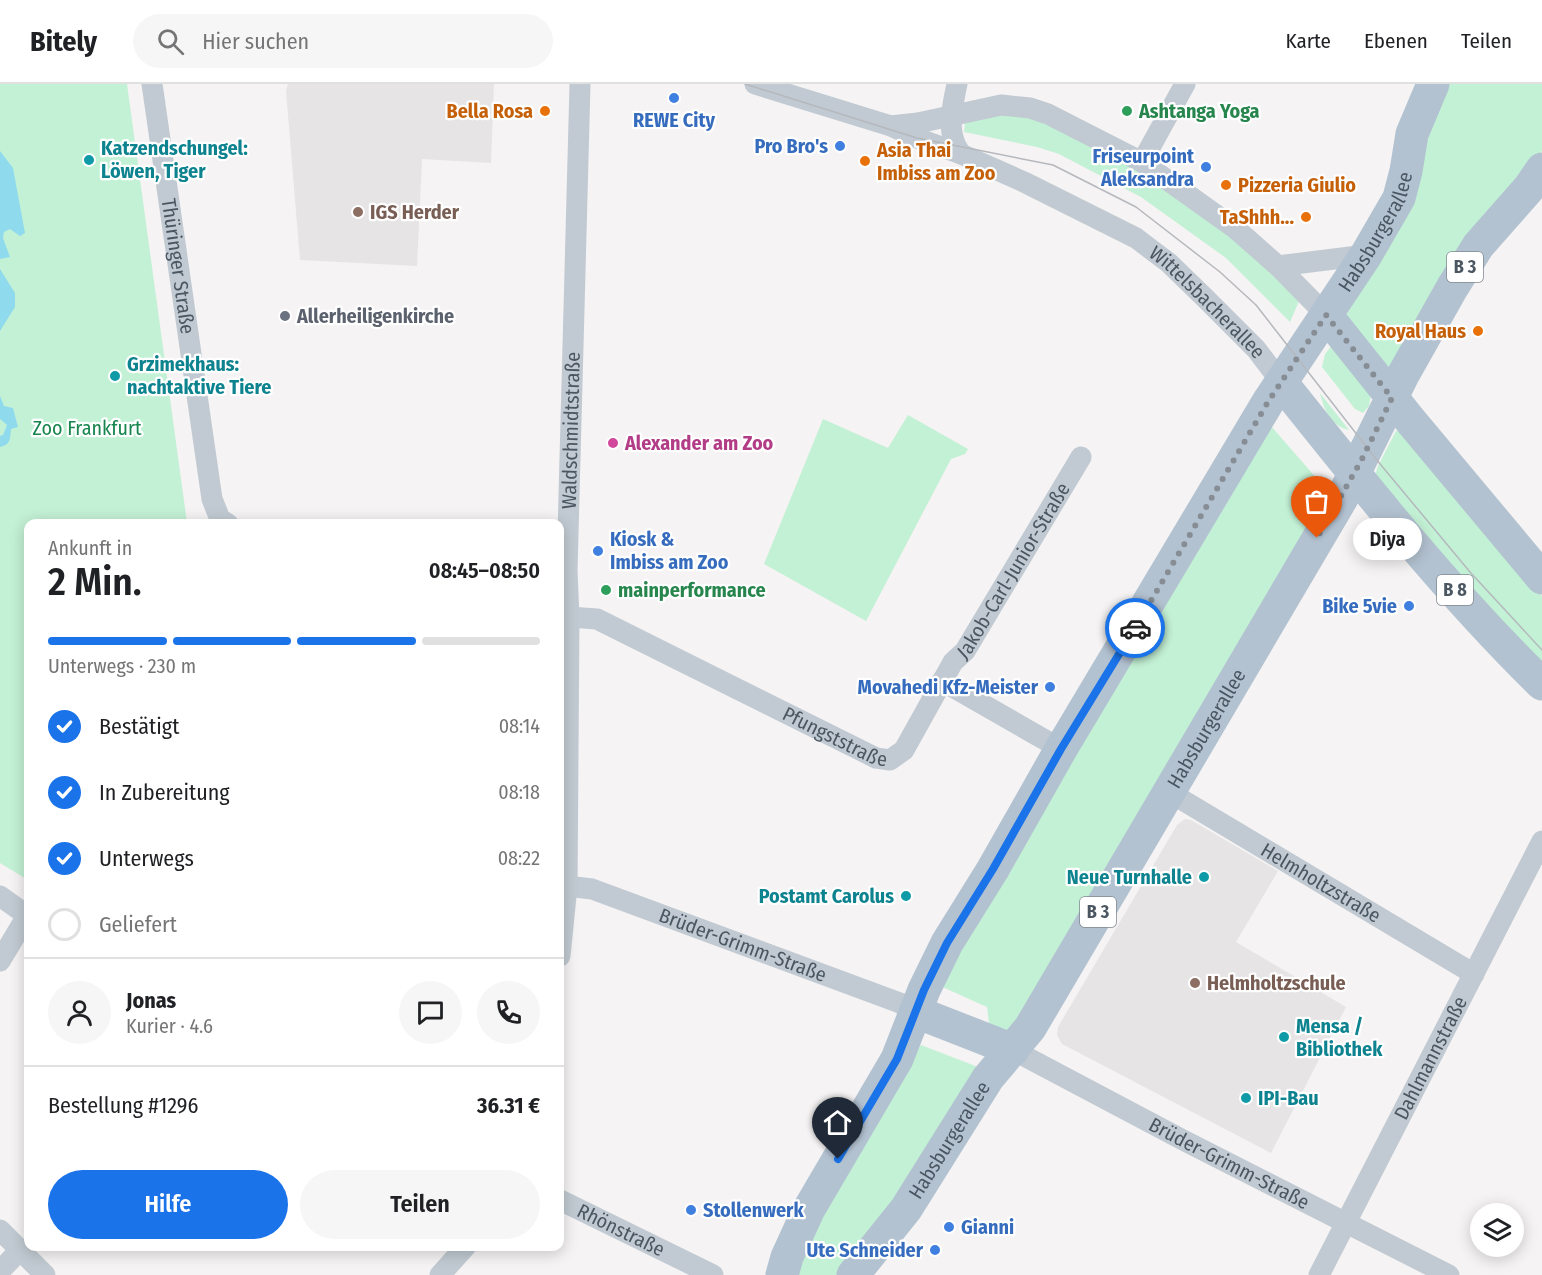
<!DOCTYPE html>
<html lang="de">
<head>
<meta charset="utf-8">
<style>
  :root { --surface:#fff; --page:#f6f6f6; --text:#202124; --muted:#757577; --line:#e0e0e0; --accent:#1a73e8 }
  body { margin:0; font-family:"Fira Sans Condensed",sans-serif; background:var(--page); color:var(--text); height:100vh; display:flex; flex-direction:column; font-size:22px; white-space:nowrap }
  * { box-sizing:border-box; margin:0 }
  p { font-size:20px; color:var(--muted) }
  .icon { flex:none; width:33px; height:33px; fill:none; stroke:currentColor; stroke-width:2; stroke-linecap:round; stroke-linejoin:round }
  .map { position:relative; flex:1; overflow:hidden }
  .panel { position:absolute; left:24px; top:435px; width:540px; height:732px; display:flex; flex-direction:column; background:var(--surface); border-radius:12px; box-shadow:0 3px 15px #0003 }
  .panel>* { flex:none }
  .controls { position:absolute; left:1470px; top:1119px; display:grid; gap:12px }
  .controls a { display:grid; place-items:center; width:54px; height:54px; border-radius:50%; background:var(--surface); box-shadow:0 3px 15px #0003; font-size:30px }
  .pin { position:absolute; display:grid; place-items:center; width:51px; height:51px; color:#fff; margin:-62px -26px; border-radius:50% 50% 50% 0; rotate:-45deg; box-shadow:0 0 6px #0007 }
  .pin .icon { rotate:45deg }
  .courier { position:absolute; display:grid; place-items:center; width:60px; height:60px; margin:-30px; border:4px solid #1a73e8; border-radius:50%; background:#fff; color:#222; box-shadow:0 2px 8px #0007 }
  .bubble { position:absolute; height:42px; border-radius:21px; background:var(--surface); box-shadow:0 3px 15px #0003; font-size:20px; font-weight:600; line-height:42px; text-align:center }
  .head em { font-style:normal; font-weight:600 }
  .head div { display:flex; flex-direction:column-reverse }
  .head { display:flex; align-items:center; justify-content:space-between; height:102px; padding:0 24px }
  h1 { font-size:39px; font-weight:600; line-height:45px }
  .bar { display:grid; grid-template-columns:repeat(4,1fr); gap:9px 6px; align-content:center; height:72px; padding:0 24px }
  .bar i { height:8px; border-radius:4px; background:var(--line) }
  .bar .current { background:var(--accent) }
  .bar p { grid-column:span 4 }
  .line { display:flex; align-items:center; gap:15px; padding:0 24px; border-top:2px solid var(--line) }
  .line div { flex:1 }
  .round { display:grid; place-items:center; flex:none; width:63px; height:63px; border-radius:32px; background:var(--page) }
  ol { padding:0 24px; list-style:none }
  li { display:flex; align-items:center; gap:18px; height:66px }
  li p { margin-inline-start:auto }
  li .icon { padding:6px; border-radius:50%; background:var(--accent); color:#fff; stroke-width:4 }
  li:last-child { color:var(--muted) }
  li i { width:33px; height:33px; border:3px solid var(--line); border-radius:50% }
  .button { display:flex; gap:12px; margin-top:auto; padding:12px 24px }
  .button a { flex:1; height:69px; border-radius:36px; background:var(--accent); color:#fff; font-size:24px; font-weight:600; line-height:69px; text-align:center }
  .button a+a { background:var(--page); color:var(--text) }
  header { display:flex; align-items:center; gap:36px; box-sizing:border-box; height:84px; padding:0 30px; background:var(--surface); border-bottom:2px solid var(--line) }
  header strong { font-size:28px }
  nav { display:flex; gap:33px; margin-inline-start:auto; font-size:21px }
  .search { width:420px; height:54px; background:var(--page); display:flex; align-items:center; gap:15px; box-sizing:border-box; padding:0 21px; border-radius:33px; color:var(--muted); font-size:22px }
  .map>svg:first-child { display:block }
  .education { fill:#e6e4e5 }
  .green { fill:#c3f1d5 }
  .water { fill:#90daee }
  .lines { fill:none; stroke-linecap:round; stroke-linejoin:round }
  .street { stroke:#c1cad2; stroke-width:21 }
  .primary { stroke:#b3c2d1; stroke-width:33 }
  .tram { stroke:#b5b8bd; stroke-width:1.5 }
  .done { stroke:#868d94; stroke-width:6; stroke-dasharray:0 10.8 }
  .route { stroke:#1a73e8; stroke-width:8 }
  .shop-dot { fill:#3f7fe0; stroke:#fff; stroke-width:2 }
  .food-dot { fill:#e8710a; stroke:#fff; stroke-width:2 }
  .leisure-dot { fill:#2e9e5b; stroke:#fff; stroke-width:2 }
  .culture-dot { fill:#0f9aa8; stroke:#fff; stroke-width:2 }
  .education-dot { fill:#8d6e63; stroke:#fff; stroke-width:2 }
  .worship-dot { fill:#6b7280; stroke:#fff; stroke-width:2 }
  .hotel-dot { fill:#d1479c; stroke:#fff; stroke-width:2 }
  .labels { text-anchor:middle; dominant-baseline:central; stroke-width:4.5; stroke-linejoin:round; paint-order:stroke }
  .shield { fill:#fff; stroke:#808990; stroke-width:1.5 }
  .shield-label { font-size:18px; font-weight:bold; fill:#4a5661 }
  .food-label { font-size:20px; font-weight:bold; fill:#c56008; stroke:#fff; text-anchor:end }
  .leisure-label { font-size:20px; font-weight:bold; fill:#27864d; stroke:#fff; text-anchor:start }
  .shop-label { font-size:20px; font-weight:bold; fill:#366cbe; stroke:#fff; text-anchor:end }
  .culture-label { font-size:20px; font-weight:bold; fill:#0d838f; stroke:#fff; text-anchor:start }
  .education-label { font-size:20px; font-weight:bold; fill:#785e54; stroke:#fff; text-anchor:start }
  .street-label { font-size:20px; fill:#4a5661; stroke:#fff }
  .worship-label { font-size:20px; font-weight:bold; fill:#5b616d; stroke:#fff; text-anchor:start }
  .park-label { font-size:20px; fill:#17864f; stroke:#fff }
  .hotel-label { font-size:20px; font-weight:bold; fill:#b23c85; stroke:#fff; text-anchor:start }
</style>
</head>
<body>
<header>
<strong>Bitely</strong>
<div class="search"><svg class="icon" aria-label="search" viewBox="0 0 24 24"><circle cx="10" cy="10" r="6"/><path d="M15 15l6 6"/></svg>Hier suchen</div>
<nav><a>Karte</a><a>Ebenen</a><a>Teilen</a></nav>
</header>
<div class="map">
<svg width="1542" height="1191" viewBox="0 0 1542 1191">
  <rect width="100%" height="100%" fill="#f5f3f3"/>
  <path class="education" d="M288,0H494L491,79L422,75L417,182L300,176L286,7Z
    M1185,735L1191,736L1278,787L1236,858L1346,923L1271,1069L1062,960L1057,951L1058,943L1177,741Z"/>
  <path class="green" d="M0,0H127L187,439L28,440V796L0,779Z
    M1443,0H1542V67L1390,291L1343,237L1374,181L1423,59Z
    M998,30L1039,33L1139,84L1234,149L1302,210L1290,238L1226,174L1141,113L1059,70L1037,63L964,48L965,39Z
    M1333,260L1371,311L1369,322L1363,329L1355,325L1322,283L1325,270Z
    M1320,309L1349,346C1331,342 1324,326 1320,309Z
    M908,331L968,365L965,370L951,375L866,537L764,480L823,335L888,364Z
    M1271,342L1331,411L1010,958L989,939L987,923L938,901Z
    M1396,347L1403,348L1522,492L1542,512V586L1374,394L1378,382Z
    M921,961L978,983L971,1005L843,1191H793L849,1075Z"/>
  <path class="water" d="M0,67L13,84L25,149L20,152L10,145L4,148L3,154L10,173L0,175Z
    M0,185L15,209V223L0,247Z
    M0,312L4,322L13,324L18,343L11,345C10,354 11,361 0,363V352L3,351L7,341L0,335Z"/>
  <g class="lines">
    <g class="street">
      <path id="s1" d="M152,0L212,415L220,435L228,440"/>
      <path id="s2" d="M755,0L891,42L917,54L961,70L1024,98L1136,154L1169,179L1206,215L1256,265L1281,298"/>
      <path d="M957,0C952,25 945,49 961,70"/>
      <path d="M891,42L918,39L1001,21L1030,24L1048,30L1142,78L1236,145L1278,182L1326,231"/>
      <path d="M1142,78L1185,0"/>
      <path d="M1278,182L1366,171"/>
      <path id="s3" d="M569,533L597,535L876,674L890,676L904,666L953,578L965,567L1081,373"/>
      <path d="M942,597L1061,665"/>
      <path id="s4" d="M1169,708L1474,890"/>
      <path id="s5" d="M567,802L592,805L900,919L916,928"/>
      <path d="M0,812L28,832"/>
      <path id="s6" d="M560,872L567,802L569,533L567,487L580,0"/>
      <path d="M0,877L27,832"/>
      <path id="s7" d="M1013,966L1183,1056L1449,1191"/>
      <path id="s8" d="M560,1116L713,1191"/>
      <path d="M0,1146L45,1191"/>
      <path d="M0,1187L20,1166"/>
      <path d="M440,1191L466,1162"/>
      <path id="s9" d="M1319,1191L1542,757"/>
    </g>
    <g class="primary">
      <path d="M1326,231L1410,336L1542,494"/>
      <path d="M1281,298C1364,402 1447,507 1542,600"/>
      <path d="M916,928L1013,966"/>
      <path id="s10" d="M782,1191L787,1173L809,1125L897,975L924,906L947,859L993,785L1061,665L1268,318L1366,171L1399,114L1406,87L1412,50L1433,0"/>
      <path id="s11" d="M853,1191L906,1125L988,994L1030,944L1342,414L1403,291L1452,204L1478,162L1529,104L1542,85"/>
    </g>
    <path class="tram" d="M745,0L917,54L1053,81L1136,123L1220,188L1256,221L1376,375L1470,488L1542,566"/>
  </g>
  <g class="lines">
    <path class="done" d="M1135,544L1268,318L1326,231L1392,314L1361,377L1317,454"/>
    <path class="route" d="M838,1075L897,975L924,906L947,859L993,785L1061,665L1135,544"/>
  </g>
  <g class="shop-dot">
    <circle cx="674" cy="14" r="6"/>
    <circle cx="840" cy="62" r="6"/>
    <circle cx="1206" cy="83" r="6"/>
    <circle cx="598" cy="467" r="6"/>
    <circle cx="1409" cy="522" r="6"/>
    <circle cx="1050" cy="603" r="6"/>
    <circle cx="691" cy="1126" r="6"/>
    <circle cx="949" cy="1143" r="6"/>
    <circle cx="935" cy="1166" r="6"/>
  </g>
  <g class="food-dot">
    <circle cx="545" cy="27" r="6"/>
    <circle cx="865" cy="77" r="6"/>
    <circle cx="1226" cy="101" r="6"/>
    <circle cx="1306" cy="133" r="6"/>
    <circle cx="1478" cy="247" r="6"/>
  </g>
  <g class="leisure-dot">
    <circle cx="1127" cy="27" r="6"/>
    <circle cx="606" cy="506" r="6"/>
  </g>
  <g class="culture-dot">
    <circle cx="89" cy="76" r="6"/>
    <circle cx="115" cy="292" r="6"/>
    <circle cx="1204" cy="793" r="6"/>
    <circle cx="906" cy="812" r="6"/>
    <circle cx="1284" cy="953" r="6"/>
    <circle cx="1246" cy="1014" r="6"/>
  </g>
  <g class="education-dot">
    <circle cx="358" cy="128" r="6"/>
    <circle cx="1195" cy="899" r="6"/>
  </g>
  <circle class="worship-dot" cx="285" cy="232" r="6"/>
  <circle class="hotel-dot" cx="613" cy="359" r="6"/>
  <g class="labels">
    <g class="shield">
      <rect x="1447" y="168" width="36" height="30" rx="4.5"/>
      <rect x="1437" y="491" width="36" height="30" rx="4.5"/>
      <rect x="1080" y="813" width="36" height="30" rx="4.5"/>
    </g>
    <g class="shield-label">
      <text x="1465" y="183">B 3</text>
      <text x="1455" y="506">B 8</text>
      <text x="1098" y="828">B 3</text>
    </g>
    <g class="food-label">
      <text x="533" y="27">Bella Rosa</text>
      <text x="877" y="66" text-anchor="start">Asia Thai<tspan x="877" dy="23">Imbiss am Zoo</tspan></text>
      <text x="1238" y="101" text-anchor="start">Pizzeria Giulio</text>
      <text x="1294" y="133">TaShhh...</text>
      <text x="1466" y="247">Royal Haus</text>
    </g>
    <g class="leisure-label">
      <text x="1139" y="27">Ashtanga Yoga</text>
      <text x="618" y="506">mainperformance</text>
    </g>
    <g class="shop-label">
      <text x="674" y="36" text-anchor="middle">REWE City</text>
      <text x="828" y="62">Pro Bro's</text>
      <text x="1194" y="72">Friseurpoint<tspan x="1194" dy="23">Aleksandra</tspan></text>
      <text x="610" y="455" text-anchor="start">Kiosk &amp;<tspan x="610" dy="23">Imbiss am Zoo</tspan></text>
      <text x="1397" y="522">Bike 5vie</text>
      <text x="1038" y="603">Movahedi Kfz-Meister</text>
      <text x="703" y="1126" text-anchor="start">Stollenwerk</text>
      <text x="961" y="1143" text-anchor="start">Gianni</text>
      <text x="923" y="1166">Ute Schneider</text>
    </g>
    <g class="culture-label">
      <text x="101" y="64">Katzendschungel:<tspan x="101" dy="23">Löwen, Tiger</tspan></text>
      <text x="127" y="280">Grzimekhaus:<tspan x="127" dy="23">nachtaktive Tiere</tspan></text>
      <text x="1192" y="793" text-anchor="end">Neue Turnhalle</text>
      <text x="894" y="812" text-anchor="end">Postamt Carolus</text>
      <text x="1296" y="942">Mensa /<tspan x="1296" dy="23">Bibliothek</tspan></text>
      <text x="1258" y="1014">IPI-Bau</text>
    </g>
    <g class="education-label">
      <text x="370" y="128">IGS Herder</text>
      <text x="1207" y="899">Helmholtzschule</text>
    </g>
    <g class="street-label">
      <text stroke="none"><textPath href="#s10" startOffset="1203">Habsburgerallee</textPath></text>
      <text stroke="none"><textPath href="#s1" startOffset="184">Thüringer Straße</textPath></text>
      <text stroke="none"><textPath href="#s2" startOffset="508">Wittelsbacherallee</textPath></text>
      <text stroke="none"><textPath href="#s6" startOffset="526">Waldschmidtstraße</textPath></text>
      <text stroke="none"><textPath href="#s3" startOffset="582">Jakob-Carl-Junior-Straße</textPath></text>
      <text stroke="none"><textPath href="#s11" startOffset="652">Habsburgerallee</textPath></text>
      <text stroke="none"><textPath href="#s3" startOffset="294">Pfungststraße</textPath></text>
      <text stroke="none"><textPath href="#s4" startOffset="177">Helmholtzstraße</textPath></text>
      <text stroke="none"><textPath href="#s5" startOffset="186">Brüder-Grimm-Straße</textPath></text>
      <text stroke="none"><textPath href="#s9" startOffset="244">Dahlmannstraße</textPath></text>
      <text stroke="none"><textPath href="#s11" startOffset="166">Habsburgerallee</textPath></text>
      <text stroke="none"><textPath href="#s7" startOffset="244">Brüder-Grimm-Straße</textPath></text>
      <text stroke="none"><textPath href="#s8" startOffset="68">Rhönstraße</textPath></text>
    </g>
    <g class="worship-label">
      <text x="297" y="232">Allerheiligenkirche</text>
    </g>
    <g class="park-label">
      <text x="87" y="344">Zoo Frankfurt</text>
    </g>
    <g class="hotel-label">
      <text x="625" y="359">Alexander am Zoo</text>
    </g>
  </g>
</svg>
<div class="controls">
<a><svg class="icon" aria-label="layers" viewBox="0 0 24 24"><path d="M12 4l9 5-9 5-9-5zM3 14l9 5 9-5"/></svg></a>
</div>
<div class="pin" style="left:1317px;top:454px;background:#ea580c"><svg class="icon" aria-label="bag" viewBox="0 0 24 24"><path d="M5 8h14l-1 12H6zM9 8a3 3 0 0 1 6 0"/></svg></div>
<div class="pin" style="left:838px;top:1075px;background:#1f2937"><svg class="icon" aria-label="home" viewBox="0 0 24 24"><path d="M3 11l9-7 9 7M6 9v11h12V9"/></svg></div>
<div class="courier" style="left:1135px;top:544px"><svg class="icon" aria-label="car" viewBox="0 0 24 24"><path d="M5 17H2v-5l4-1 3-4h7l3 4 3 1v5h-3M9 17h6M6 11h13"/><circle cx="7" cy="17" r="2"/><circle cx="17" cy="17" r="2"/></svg></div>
<div class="bubble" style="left:1353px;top:434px;width:69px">Diya</div>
<section class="panel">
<div class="head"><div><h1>2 Min.</h1><p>Ankunft in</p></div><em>08:45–08:50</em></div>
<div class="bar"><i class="current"></i><i class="current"></i><i class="current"></i><i></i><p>Unterwegs · 230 m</p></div>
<ol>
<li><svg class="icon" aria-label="check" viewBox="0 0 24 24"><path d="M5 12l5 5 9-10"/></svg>Bestätigt<p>08:14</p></li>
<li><svg class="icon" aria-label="check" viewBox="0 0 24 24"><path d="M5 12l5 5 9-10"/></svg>In Zubereitung<p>08:18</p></li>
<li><svg class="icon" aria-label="check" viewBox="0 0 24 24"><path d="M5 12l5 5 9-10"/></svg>Unterwegs<p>08:22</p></li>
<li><i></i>Geliefert</li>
</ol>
<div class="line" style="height:108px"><a class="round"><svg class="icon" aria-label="person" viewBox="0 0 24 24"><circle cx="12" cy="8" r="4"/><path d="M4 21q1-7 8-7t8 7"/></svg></a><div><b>Jonas</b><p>Kurier · 4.6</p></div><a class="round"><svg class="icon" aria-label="chat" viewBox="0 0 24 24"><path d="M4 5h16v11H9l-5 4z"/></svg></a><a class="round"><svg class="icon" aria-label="phone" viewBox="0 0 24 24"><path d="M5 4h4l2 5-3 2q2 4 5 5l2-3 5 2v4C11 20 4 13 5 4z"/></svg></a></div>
<div class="line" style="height:78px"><div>Bestellung #1296</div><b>36.31 €</b></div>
<div class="button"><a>Hilfe</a><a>Teilen</a></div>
</section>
</div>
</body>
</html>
